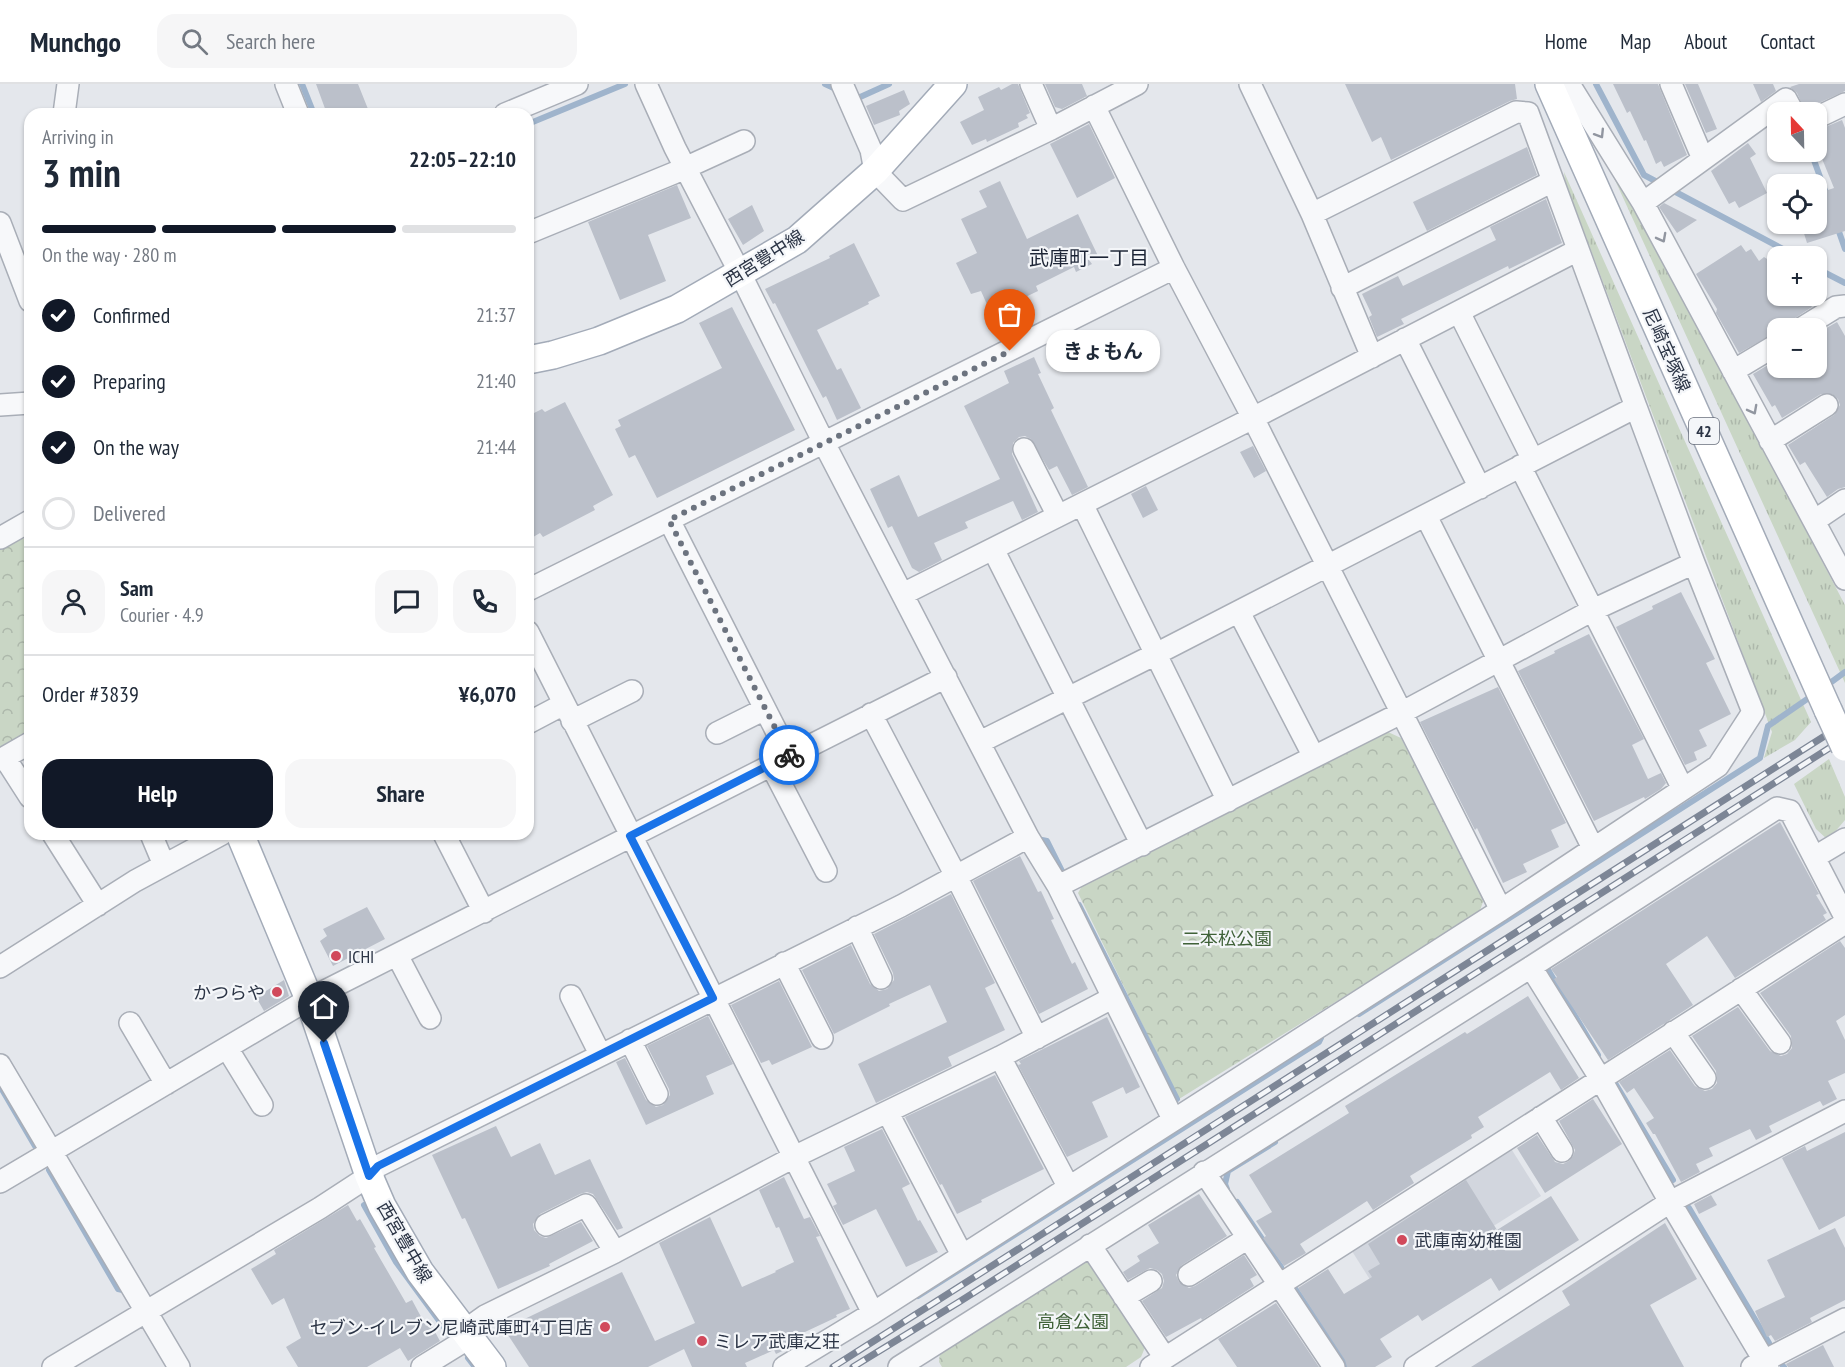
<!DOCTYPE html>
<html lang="en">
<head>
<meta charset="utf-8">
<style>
  :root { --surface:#fff; --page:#f6f6f7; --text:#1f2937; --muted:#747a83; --line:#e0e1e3; --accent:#111827 }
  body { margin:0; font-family:"PT Sans Narrow","Noto Sans JP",sans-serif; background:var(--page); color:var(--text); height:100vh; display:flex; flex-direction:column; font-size:22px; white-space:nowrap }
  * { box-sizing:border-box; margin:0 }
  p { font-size:20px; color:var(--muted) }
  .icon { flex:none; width:33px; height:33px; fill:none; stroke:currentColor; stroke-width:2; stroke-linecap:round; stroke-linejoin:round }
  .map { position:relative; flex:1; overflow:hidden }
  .details { position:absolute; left:24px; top:24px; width:510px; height:732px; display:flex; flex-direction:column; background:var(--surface); border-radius:18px; box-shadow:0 2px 4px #0004 }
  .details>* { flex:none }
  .needle { width:39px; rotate:338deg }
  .buttons { position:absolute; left:1767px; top:18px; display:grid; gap:12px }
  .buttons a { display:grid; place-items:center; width:60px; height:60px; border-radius:12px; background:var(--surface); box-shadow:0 2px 4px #0004; font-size:30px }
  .pin { position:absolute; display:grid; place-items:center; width:51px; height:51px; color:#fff; margin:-62px -26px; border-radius:50% 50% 50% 0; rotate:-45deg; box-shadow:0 0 6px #0007 }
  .pin .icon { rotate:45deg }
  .courier { position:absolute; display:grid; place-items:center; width:60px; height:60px; margin:-30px; border:4px solid #1a73e8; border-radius:50%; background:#fff; color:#222; box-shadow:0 2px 8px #0007 }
  .bubble { position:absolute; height:42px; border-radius:18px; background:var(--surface); box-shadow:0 2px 4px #0004; font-size:20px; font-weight:700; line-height:42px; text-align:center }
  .overview em { font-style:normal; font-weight:700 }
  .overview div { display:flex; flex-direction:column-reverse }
  .overview { display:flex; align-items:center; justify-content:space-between; height:102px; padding:0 18px }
  h1 { font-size:39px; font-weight:700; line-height:45px }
  .bar { display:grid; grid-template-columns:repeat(4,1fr); gap:9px 6px; align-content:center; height:72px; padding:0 18px }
  .bar i { height:8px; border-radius:4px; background:var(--line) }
  .bar .active { background:var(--accent) }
  .bar p { grid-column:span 4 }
  .line { display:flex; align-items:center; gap:15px; padding:0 18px; border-top:2px solid var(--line) }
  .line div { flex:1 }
  .round { display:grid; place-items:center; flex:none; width:63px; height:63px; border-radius:18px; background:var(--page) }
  ol { padding:0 18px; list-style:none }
  li { display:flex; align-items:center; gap:18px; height:66px }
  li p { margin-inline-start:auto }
  li .icon { padding:6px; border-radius:50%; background:var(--accent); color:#fff; stroke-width:4 }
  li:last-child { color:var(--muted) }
  li i { width:33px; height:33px; border:3px solid var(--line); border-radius:50% }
  .action { display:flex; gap:12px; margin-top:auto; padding:12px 18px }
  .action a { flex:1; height:69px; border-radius:18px; background:var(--accent); color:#fff; font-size:24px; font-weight:700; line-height:69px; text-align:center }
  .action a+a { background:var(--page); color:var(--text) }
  header { display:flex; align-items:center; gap:36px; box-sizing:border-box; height:84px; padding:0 30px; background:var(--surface); border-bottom:2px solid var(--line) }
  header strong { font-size:28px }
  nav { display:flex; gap:33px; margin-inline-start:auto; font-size:21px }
  .search { width:420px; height:54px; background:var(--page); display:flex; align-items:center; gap:15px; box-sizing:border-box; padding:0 21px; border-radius:18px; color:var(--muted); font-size:22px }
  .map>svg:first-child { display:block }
  .built { fill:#d2d6de }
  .grass { fill:url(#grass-tufts) }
  .park { fill:url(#park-crowns) }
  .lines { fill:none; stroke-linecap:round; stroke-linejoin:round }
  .stream { stroke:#9fb4cc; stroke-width:6 }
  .building { fill:#bbc0ca }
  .minor-casing { stroke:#a9aeb7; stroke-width:24 }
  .major-casing { stroke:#a3abb8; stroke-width:30 }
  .minor { stroke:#f7f8fa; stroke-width:21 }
  .major { stroke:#fff; stroke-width:27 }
  .rail-casing { stroke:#7d8696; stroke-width:7 }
  .rail { stroke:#f4f6f9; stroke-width:4.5; stroke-dasharray:14; stroke-linecap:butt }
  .major-bridge-casing { stroke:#a3abb8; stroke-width:30; stroke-linecap:butt }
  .major-bridge { stroke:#fff; stroke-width:27 }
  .oneway { stroke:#9196a0 }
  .done { stroke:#6c737f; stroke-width:6; stroke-dasharray:0 10.8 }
  .route { stroke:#1a73e8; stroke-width:8 }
  .poi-dot { fill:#d1495b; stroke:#f4f6f9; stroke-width:2 }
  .labels { text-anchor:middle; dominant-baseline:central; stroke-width:4.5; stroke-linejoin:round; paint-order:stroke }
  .shield { fill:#f4f6f9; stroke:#676e7b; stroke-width:1.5 }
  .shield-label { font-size:16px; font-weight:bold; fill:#2b3445 }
  .street-label { font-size:18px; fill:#2b3445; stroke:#f4f6f9 }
  .park-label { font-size:18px; fill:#3f6138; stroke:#f4f6f9 }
  .poi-label { font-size:18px; fill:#2b3445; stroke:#f4f6f9; text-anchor:start }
  .neighbourhood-label { font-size:20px; fill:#1d2536; stroke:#f4f6f9 }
</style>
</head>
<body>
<header>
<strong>Munchgo</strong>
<div class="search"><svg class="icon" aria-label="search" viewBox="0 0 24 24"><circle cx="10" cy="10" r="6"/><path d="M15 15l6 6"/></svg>Search here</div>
<nav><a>Home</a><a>Map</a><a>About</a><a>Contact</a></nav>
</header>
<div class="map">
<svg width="1845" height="1283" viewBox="0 0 1845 1283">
  <defs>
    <pattern id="grass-tufts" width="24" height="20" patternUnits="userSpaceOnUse" patternTransform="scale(1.5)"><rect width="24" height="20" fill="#c9d6c5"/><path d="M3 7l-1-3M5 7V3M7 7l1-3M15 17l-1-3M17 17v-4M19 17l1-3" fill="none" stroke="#adb8ab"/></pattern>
    <pattern id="park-crowns" width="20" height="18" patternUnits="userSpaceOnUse" patternTransform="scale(1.5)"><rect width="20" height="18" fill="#c9d6c5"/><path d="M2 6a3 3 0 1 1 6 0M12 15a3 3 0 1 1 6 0" fill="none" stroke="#adb8ab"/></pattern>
  </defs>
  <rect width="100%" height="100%" fill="#e4e7ec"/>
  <path class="built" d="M1510,1063L1541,1112L1381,1213L1350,1164Z"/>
  <path class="grass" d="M1604,72L1637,126L1845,521V599Z
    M1564,88L1811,638L1795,656L1764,674L1772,648L1565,97Z
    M1829,675L1845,713V736L1828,756L1816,745L1794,700Z"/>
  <path class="park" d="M20,454L29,456L30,460V649L0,667V465Z
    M1388,648L1401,654L1484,815L1479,829L1179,1015L1078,809L1082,802Z
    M1085,1175L1094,1179L1146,1261L1141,1273L1126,1283H942L939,1278L940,1267Z"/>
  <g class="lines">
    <path class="stream" d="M302,0L314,30
      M825,0L838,6
      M1596,0L1644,91L1661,100
      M853,12L858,14L889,0
      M528,40L625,0
      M1811,68L1827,112
      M1670,105L1796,172
      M1837,142L1845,165
      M1816,184L1845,199
      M1826,602L1845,588
      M1042,756L1047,757L1062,787
      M1079,821L1177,1015
      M1547,884L1598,971
      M1359,930L1760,674L1768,642L1813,611
      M1615,999L1673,1096
      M0,1002L35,1062
      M49,1086L118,1205L127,1207
      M1227,1105L1225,1100L1228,1087L1275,1058
      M1237,1118L1281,1183
      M364,1121L396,1178L451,1253
      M1689,1124L1769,1259
      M1296,1206L1348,1283
      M918,1212L1319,958L1321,954
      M468,1274L475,1283
      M1783,1282L1784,1283"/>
  </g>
  <path class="building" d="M316,0H358L370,30H327Z
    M1012,0H1018L1030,29L1026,31L1028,34L1018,39L1019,43L987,58L986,55L972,61L960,38L984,26L978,13L999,3L1001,6Z
    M1045,0H1082L1087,12L1062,25L1055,23Z
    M1345,0H1515L1517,15L1510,17L1391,76L1381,53L1372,58Z
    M1613,0H1658L1687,71L1664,83L1661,77L1656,80L1646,56L1644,57L1630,27L1627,29Z
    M1685,0H1698L1717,45L1706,49Z
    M1753,0H1773L1776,7L1761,18Z
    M1799,0H1845V7L1810,23L1805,27L1797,9L1790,3Z
    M904,6L910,20L899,27L900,31L874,41L866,22Z
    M1842,36L1845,44V147L1807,159L1801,140H1816V110L1834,104L1816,60V47Z
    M1089,40L1115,94L1077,114L1050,60Z
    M1748,59L1756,70L1750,74L1767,109L1739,124L1735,117L1729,120L1711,87Z
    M1527,63L1537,91L1427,147L1413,118Z
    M1000,97L1027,155L1078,130L1098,172L1089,176L1092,180L1076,188L1074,183L1036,202L1038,207L1011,220L1013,225L993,234L981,207L971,210L956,179L977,169L961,135L987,123L979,107Z
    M677,101L691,134L648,151L666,197L620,216L588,138Z
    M1546,115L1562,159L1509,185L1508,182L1401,235L1404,240L1377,253L1369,233L1372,231L1362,210L1398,192L1403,202L1496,156L1490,143Z
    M1664,119L1697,136L1677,149L1659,123Z
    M752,121L764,147L743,161L728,135Z
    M854,159L880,212L868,218L869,220L817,246L837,286L841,284L861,324L837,336L826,312L823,314L811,291L775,219L773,220L765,205L830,174L829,172Z
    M1741,161L1746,168L1751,165L1759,177L1764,173L1778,182V212H1804L1812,223L1795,234L1786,244H1778V247L1739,269L1716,229L1717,225L1696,190Z
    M732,223L795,346L657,414L635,371L629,374L615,345L621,342L618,336L722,284L699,239Z
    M1837,238L1845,252V403L1838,405L1827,413L1805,378L1800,381L1788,361L1834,331L1840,321L1838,315L1832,310H1821L1782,334L1775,321L1772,323L1753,290L1778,275V284H1816V250Z
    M1034,273L1041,289L1038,290L1054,324L1051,326L1088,403L1072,411L1057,382L1049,386L1031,355L1025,352L1019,353L1013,359L1012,370L1038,428L1022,436L1013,417L965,438L968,444L934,459L942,476L919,488L912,484L892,442L888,444L870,405L899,391L918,433L1000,395L964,322L1009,299L1004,287Z
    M565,318L613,411L593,422L595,426L543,453L540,449L528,456V332L542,325L545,328Z
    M1253,362L1266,387L1254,394L1240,368Z
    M1146,402L1158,426L1143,434L1131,410Z
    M1681,508L1715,575L1706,579L1731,630L1699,646L1707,662L1694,668L1697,676L1685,681L1616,543L1653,525L1652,522Z
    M1589,550L1644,655L1632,661L1648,695L1661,689L1666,699L1661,705L1645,715L1644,713L1594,737L1518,587L1555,569L1554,567Z
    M1498,603L1566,739L1551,746L1559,763L1523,780L1527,788L1503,799L1477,744L1475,746L1420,638Z
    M1780,738L1819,810L1816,811L1827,829L1823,831L1826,836L1735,894L1707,852L1666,880L1693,921L1608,976L1561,906L1554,895L1557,893L1551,885Z
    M1020,772L1038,808L1041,807L1054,835L1051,836L1072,880L1075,878L1088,905L1039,930L973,797Z
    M951,810L995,899L985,904L1005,946L948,973L952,982L876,1019L858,980L947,938L930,901L889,920L890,922L834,950L802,886L851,861L870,900L879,907L887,905L894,896L893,889L874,850Z
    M367,823L385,855L333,882L320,857L327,852L323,845Z
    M1840,857L1845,864V931L1836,937L1845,956V989L1828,997L1837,1015L1823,1022L1820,1017L1769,1042L1772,1048L1756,1056L1750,1045L1709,1064L1713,1072L1696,1080L1700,1088L1681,1098L1655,1050H1653L1646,1039L1654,1034L1634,1004L1627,1009L1619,998L1670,966L1695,1002L1705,1007L1712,1005L1717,999L1716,987L1692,952L1738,923L1770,967L1781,972L1787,970L1792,964L1791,952L1760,909Z
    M284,896L289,912L264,927L256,913Z
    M779,897L812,963L772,981L769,976L761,979L731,921Z
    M1528,912L1579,994L1561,1006L1550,988L1478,1033L1484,1043L1471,1051L1472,1054L1410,1092L1414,1099L1373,1126L1367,1117L1333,1139L1300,1160L1306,1169L1284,1182L1263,1154L1266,1152L1256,1137L1272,1128L1249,1091L1349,1029L1345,1022L1465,948L1467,950Z
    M708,932L733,980L706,992L714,1010L646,1041L616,978L625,974L646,1016L656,1023L663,1021L670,1011L669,1005L647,962Z
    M1107,933L1140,1003L1126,1010L1123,1003L1092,1018L1108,1053L1067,1073L1018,981L1021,980L1019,977Z
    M995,991L1044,1085L981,1116L982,1118L957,1130L942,1100L940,1101L905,1033Z
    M1593,1015L1622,1060L1545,1109L1517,1064L1537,1051L1555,1078L1563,1080L1569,1077L1573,1072L1575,1066L1559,1037Z
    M496,1042L511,1073L540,1059L555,1091L590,1075L623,1144L617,1146L593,1110L587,1108L580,1110L540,1130L533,1140L534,1146L540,1152L546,1154L581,1138L593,1157L549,1180L550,1182L498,1205L465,1134L462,1135L432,1071Z
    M882,1045L910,1100L902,1104L918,1137L920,1136L938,1168L906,1183L876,1125L843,1141L833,1122L837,1120L827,1100L855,1087L844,1063Z
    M1845,1048V1132L1819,1146L1782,1074L1805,1062L1807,1067Z
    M784,1093L804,1135L810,1133L820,1152L816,1153L850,1225L836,1231L837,1233L790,1255L793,1262L776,1270L774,1266L745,1279L747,1283H692L684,1265L648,1283H529L504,1245L622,1188L655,1257L695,1239L659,1159L710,1133L742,1203L776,1188L775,1187L794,1178L779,1143L776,1144L759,1106Z
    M1466,1096L1497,1146L1551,1112L1579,1156L1499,1207L1491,1194L1422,1237L1418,1231L1380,1255L1392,1273L1375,1283H1347L1345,1276L1298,1204L1328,1185L1344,1210L1372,1193L1368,1187L1380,1180L1368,1160Z
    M1199,1110L1227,1152L1182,1181L1176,1191L1179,1198L1189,1204L1195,1202L1244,1171L1257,1191L1250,1195L1254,1202L1202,1236L1201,1234L1166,1253L1142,1217L1162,1204L1164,1197L1162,1190L1157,1186L1150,1184L1128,1196L1123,1188L1140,1177L1137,1172L1159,1159L1148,1141Z
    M1711,1111L1717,1121L1699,1130L1694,1120Z
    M348,1121L357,1137L360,1135L376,1163L374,1164L406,1219L412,1216L426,1242L430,1239L440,1257L408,1277L400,1264L367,1283H298L286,1263L301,1254L284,1214L272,1221L251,1185L276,1170L274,1166Z
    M1665,1139L1697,1195L1650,1221L1684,1283H1471L1570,1221L1562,1207Z
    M1835,1144L1845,1164V1216L1810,1234L1812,1238L1775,1257L1771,1251L1767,1253L1755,1227L1785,1213L1767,1176Z
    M1276,1219L1319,1283H1237L1218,1255Z
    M1823,1261L1834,1283H1788L1786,1280Z"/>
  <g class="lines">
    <defs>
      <path id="minor" d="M286,0L298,30
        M646,0L675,64L740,189L824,359L1028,753L1058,802L1173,1035
        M842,0L871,66L875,87L903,116L1051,45L1137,0
        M1031,0L1051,45
        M1250,0L1312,130L1372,273
        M1569,0L1643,119L1845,495
        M1671,0L1703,75
        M1094,22L1174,184L1253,334L1501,826
        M64,30L68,0
        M505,30L577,0
        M1816,34L1845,20
        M1643,119L1786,15L1793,28
        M1312,130L1516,28L1528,29L1636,323
        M0,139L30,217
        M528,149L674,89L744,57
        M1342,204L1553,97
        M1459,228L1533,376
        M1802,244L1836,223L1845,222
        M1405,255L1480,404
        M1733,287L1778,260
        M0,321L30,319
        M1770,357L1827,321
        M1024,365L1058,432
        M1520,382L1683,705
        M1082,420L1228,717
        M1426,432L1593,764
        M669,436L789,672
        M1814,437L1845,416
        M0,454L30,437
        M993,465L1142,761
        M528,506L1174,184
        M903,510L1253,334L1578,166
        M1239,528L1314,673
        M528,548L873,1229
        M871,630L956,792L1037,954
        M572,637L632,607
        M528,639L564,620
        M717,649L765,625
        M5,674L30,713
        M0,676L30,659
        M771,681L826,787
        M53,750L98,821
        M151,750L164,781
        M444,750L484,828
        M1815,773L1845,755
        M1058,802L1401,629L1593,526L1694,479
        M857,843L881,894
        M397,871L430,934
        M784,879L822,954
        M0,883L135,797L222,750
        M1531,883L1600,994L1670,1118L1845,1027
        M1741,905L1780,959
        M571,912L600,970
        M130,939L166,1000
        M1673,948L1705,994
        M630,956L657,1010
        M227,964L262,1021
        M1000,973L1068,1102
        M0,981L179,1283
        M888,1029L962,1171
        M1541,1033L1562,1067
        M1204,1088L1334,1283
        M0,1098L309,915L946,593
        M546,1141L586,1121L615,1168
        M1090,1161L1165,1274
        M1189,1191L1248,1154
        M1124,1213L1151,1197
        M464,1247L485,1232L615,1168L794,1073L1000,973L1112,914
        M53,1283L320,1124L369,1092L378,1082L901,822L1028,753
        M422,1283L469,1254
        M784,1283L873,1229L1501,826L1718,682L1753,628L1694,479L1636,323L1156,570L980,658
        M899,1283L1531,883L1777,724L1790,727L1845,833
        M1151,1283L1845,839
        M1415,1283L1670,1118L1768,1283
        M1752,1283L1845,1235"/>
      <path id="major" d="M1549,0L1828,626
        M528,276L553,271L599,257L677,225L797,156L875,87L953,0
        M240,750L309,915L369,1092L382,1122L420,1188L492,1283"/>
    </defs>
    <use href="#minor" class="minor-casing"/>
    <use href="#major" class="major-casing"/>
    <use href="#minor" class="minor"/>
    <use href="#major" class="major"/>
    <defs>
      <path id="rail" d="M833,1283L1845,639
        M853,1283L959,1218L1845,654"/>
    </defs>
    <use href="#rail" class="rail-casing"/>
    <use href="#rail" class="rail"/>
    <defs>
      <path id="major-bridge" d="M1828,626L1845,663"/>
    </defs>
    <use href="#major-bridge" class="major-bridge-casing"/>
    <use href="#major-bridge" class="major-bridge"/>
  </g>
  <defs><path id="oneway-chevron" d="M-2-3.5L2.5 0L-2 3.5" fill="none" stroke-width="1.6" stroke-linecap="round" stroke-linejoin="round" transform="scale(1.5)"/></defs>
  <g class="oneway">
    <use href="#oneway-chevron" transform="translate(1600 50) rotate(58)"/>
    <use href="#oneway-chevron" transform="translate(1662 154) rotate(62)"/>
    <use href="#oneway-chevron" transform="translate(1753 326) rotate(62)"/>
  </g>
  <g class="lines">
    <path class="done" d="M789,671L669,436L1010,267"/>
    <path class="route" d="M324,959L369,1092L378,1082L713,914L630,752L789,671"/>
  </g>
  <g class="poi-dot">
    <circle cx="336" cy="872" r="6"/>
    <circle cx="277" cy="908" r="6"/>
    <circle cx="1402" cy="1156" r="6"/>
    <circle cx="605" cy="1243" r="6"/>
    <circle cx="702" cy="1257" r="6"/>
  </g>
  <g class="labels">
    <rect class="shield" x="1689" y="334" width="30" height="26" rx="4.5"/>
    <g class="shield-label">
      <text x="1704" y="347">42</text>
    </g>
    <g class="street-label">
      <text transform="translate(764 174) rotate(-32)">西宮豊中線</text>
      <text transform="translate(1667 266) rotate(66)">尼崎宝塚線</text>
      <text transform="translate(405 1158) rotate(60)">西宮豊中線</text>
    </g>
    <g class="park-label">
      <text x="1227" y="854">二本松公園</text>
      <text x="1073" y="1237">高倉公園</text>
    </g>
    <g class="poi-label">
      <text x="348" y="872">ICHI</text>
      <text x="265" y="908" text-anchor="end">かつらや</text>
      <text x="1414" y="1156">武庫南幼稚園</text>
      <text x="593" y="1243" text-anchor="end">セブン-イレブン尼崎武庫町4丁目店</text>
      <text x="714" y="1257">ミレア武庫之荘</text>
    </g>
    <g class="neighbourhood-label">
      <text x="1089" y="174">武庫町一丁目</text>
    </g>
  </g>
</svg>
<div class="buttons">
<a><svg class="needle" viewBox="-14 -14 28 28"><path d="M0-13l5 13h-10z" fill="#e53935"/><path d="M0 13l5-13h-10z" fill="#747a83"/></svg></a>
<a><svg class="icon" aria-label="locate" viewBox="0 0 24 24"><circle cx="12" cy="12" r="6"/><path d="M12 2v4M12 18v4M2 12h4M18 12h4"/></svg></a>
<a>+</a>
<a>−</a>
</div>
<div class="pin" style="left:1010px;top:267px;background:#ea580c"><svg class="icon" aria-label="bag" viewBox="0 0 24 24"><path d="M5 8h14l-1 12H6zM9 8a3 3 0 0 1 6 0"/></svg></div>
<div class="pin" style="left:324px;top:959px;background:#1f2937"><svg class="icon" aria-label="home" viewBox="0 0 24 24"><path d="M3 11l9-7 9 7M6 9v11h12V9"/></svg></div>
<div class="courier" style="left:789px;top:671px"><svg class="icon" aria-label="bike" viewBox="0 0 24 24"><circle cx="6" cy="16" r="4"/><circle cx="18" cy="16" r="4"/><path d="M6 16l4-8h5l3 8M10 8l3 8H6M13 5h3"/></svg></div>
<div class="bubble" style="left:1046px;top:246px;width:114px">きょもん</div>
<section class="details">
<div class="overview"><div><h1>3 min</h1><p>Arriving in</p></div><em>22:05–22:10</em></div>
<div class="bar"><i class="active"></i><i class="active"></i><i class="active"></i><i></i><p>On the way · 280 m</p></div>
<ol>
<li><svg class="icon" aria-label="check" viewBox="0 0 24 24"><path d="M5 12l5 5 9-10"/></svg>Confirmed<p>21:37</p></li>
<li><svg class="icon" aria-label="check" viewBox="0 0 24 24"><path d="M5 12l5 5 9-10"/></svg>Preparing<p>21:40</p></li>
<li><svg class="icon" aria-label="check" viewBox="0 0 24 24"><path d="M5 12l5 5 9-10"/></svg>On the way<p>21:44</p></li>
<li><i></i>Delivered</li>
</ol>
<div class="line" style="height:108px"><a class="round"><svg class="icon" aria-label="person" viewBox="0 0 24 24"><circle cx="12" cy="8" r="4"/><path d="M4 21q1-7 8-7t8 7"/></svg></a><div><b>Sam</b><p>Courier · 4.9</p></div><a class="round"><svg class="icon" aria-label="chat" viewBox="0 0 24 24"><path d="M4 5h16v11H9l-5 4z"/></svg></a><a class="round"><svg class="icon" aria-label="phone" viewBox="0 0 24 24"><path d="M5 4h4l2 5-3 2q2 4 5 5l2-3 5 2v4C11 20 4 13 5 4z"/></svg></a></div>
<div class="line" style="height:78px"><div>Order #3839</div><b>¥6,070</b></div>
<div class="action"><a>Help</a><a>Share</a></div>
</section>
</div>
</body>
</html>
